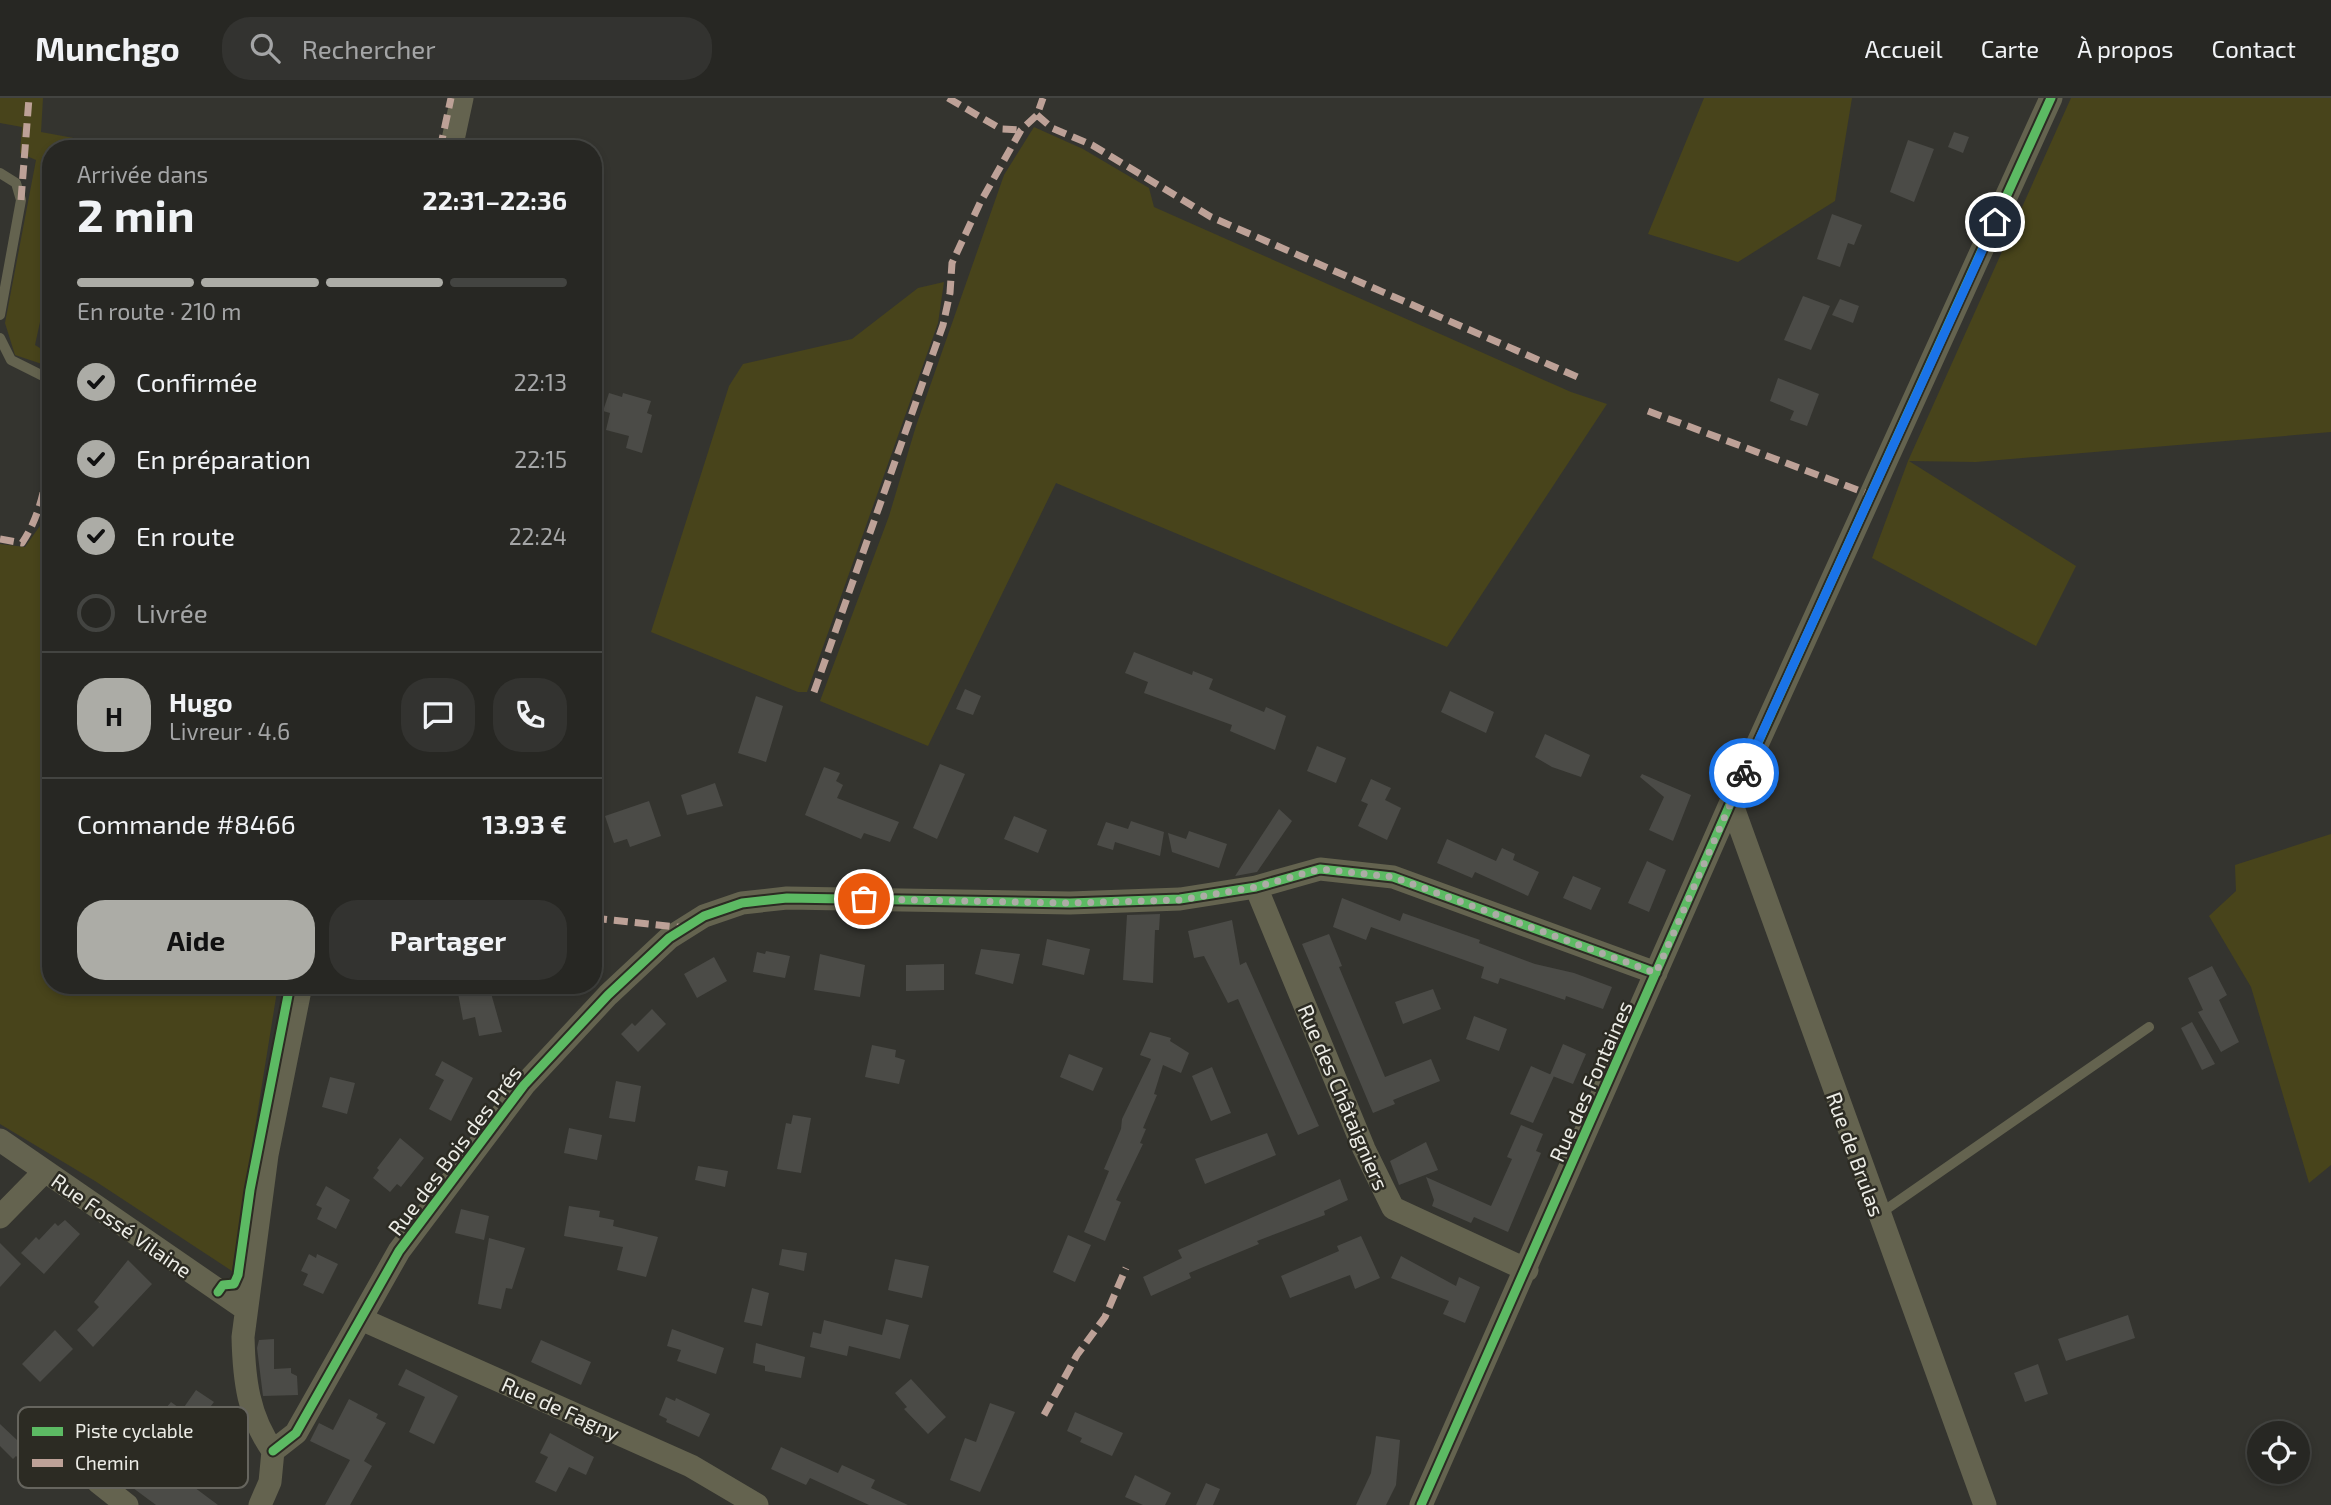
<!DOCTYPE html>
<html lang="fr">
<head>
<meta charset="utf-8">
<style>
  :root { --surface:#272723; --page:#333330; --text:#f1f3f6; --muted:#a4a5a6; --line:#434441; --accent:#acaca6 }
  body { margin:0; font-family:"Exo 2",sans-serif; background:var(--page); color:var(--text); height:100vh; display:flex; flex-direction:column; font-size:26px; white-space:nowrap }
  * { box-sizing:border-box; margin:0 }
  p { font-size:23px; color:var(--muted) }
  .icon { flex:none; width:38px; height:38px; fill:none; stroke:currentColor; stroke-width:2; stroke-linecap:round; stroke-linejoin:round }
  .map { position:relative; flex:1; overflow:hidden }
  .details { position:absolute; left:42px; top:42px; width:560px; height:854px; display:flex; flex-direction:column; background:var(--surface); border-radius:28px; box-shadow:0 4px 10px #0003,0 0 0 2px var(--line) }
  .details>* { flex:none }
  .controls { position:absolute; left:2247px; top:1323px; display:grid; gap:14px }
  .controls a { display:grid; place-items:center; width:63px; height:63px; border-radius:50%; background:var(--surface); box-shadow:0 4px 10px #0003,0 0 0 2px var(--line); font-size:35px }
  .pin { position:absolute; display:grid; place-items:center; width:60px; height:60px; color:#fff; margin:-30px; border:4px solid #fff; border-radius:50%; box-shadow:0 2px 7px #0007 }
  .courier { position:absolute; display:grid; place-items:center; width:70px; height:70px; margin:-35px; border:5px solid #1a73e8; border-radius:50%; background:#fff; color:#222; box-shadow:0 2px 9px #0007 }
  .summary em { font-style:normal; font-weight:700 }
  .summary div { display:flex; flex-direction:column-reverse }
  .summary { display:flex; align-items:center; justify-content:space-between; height:119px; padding:0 35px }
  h1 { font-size:46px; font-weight:700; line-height:52px }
  .bar { display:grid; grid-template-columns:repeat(4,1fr); gap:10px 7px; align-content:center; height:84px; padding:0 35px }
  .bar i { height:9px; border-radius:5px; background:var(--line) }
  .bar .current { background:var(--accent) }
  .bar p { grid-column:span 4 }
  .line { display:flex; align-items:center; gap:18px; padding:0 35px; border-top:2px solid var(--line) }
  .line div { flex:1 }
  .round { display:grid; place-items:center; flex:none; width:74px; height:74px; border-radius:28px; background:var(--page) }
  ol { padding:0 35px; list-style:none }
  li { display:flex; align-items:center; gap:21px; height:77px }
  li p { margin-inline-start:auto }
  li .icon { padding:7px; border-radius:50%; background:var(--accent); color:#111; stroke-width:4 }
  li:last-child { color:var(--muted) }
  li i { width:38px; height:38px; border:4px solid var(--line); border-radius:50% }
  .primary-button { display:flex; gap:14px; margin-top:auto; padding:14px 35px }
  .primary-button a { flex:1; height:80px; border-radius:28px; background:var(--accent); color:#111; font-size:28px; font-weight:700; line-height:80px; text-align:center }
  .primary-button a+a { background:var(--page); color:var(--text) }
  header { display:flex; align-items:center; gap:42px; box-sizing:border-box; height:98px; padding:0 35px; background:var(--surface); border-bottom:2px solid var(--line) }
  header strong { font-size:33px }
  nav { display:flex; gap:38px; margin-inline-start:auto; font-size:24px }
  .search { width:490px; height:63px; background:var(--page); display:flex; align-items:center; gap:18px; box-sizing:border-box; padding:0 24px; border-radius:28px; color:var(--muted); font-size:26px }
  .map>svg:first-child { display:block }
  .green { fill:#48441b }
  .building { fill:#4b4b47 }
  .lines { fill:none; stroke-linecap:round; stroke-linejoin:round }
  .service { stroke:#64634f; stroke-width:10 }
  .minor { stroke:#64634f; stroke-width:23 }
  .quiet { stroke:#bda197; stroke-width:7; stroke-dasharray:14 7; stroke-linecap:butt }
  .cycleway-casing { stroke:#2c2b23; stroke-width:13 }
  .cycleway { stroke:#5cba63; stroke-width:9 }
  .done { stroke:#acaca6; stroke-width:7; stroke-dasharray:0 12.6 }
  .route { stroke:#1a73e8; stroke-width:9 }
  .labels { text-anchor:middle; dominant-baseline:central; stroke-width:5; stroke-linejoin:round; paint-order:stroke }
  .street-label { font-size:21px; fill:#ecece6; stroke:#2c2b23 }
  .key { fill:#2c2b23; stroke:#66655e; stroke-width:2 }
  .key-label { font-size:19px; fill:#ecece6 }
</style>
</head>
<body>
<header>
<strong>Munchgo</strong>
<div class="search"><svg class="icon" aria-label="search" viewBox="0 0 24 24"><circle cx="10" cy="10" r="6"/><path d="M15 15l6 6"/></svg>Rechercher</div>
<nav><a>Accueil</a><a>Carte</a><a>À propos</a><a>Contact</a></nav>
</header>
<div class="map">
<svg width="2331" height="1407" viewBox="0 0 2331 1407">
  <rect width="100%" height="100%" fill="#34342f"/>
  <path class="green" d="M0,0H43L41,34L79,41L77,51H51V173L35,247L51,257V269L15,257L5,225L36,62L20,55L22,29L0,25Z
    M1704,0H1852L1835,103L1738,164L1648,136Z
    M2071,0H2331V334L1976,364L1909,363L2076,468L2036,548L1872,460L1908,363Z
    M1034,29L1083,51L1149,90L1154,109L1571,294L1607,306L1447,549L1056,385L928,648L820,603L889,418L916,328L1004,77Z
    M944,184L938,225L807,594H798L651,534L729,288L743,266L852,241L918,190Z
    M51,375V887H278L232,1173L95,1083L0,1026V446L25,449L42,425Z
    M2331,736V1067L2309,1085L2251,889L2209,818L2236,793L2235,767Z"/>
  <path class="building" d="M1954,34L1969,39L1963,55L1948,49Z
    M1908,42L1934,51L1914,104L1890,94Z
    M1832,116L1862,127L1854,147L1848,145L1840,169L1817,161Z
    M1803,198L1830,208L1811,252L1784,242Z
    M1840,201L1859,208L1853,225L1832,217Z
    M1778,280L1819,296L1807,328L1790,322L1794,313L1770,303Z
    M609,295L622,299L623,295L651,303L647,315L652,317L642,355L626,350L629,338L606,332L610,315L603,313Z
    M1134,554L1192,577L1193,573L1213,581L1209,591L1264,614L1266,609L1286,618L1275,652L1230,633L1232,627L1144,595L1148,584L1125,575Z
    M965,591L981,598L973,617L956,611Z
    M1450,593L1494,614L1486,635L1441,614Z
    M756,598L783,608L766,664L738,655Z
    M1545,636L1590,657L1581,679L1552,669L1535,659Z
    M1317,648L1346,660L1336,685L1307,673Z
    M940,666L965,676L937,741L913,730Z
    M824,669L840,675L836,683L843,687L837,700L899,724L890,744L864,735L861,741L805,717Z
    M1642,676L1691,697L1673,743L1649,732L1664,699L1640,679Z
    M1371,681L1391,690L1385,702L1401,710L1387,742L1358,728L1368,706L1361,703Z
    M715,685L723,708L687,717L681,697Z
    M649,703L661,738L630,749L627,741L614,745L605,718Z
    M1279,711L1292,723L1257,774L1235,778Z
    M1014,718L1047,732L1038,755L1004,741Z
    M1131,723L1164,734L1160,758L1115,744L1113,752L1097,747L1106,724L1128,731Z
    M1189,733L1227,746L1219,770L1172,754L1168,735L1186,741Z
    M1447,741L1496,763L1502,750L1515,756L1513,762L1539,774L1528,798L1475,774L1472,780L1437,765Z
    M1647,763L1666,772L1649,814L1628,805Z
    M1573,778L1601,790L1591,812L1563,800Z
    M1342,800L1400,823L1403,815L1480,842L1479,845L1535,866L1574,875L1612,889L1603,911L1566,898L1565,902L1500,880L1498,886L1481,880L1484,869L1371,829L1366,842L1333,829Z
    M1160,816L1159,832H1155L1153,885L1123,882L1127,817Z
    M1232,822L1240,867L1246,864L1319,1028L1298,1037L1238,901L1228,905L1204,858L1194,860L1188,833Z
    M1329,836L1342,868L1339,869L1385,979L1431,961L1440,983L1393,1002L1395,1006L1373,1015L1302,846Z
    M1047,841L1090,851L1084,877L1042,867Z
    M981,851L1020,856L1013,886L975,876Z
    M766,853L790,858L785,880L753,874L757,854L765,856Z
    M820,856L865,867L860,899L814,892Z
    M714,859L727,883L697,900L684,876Z
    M944,866V892L906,893V867Z
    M2212,868L2227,897L2219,902L2239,944L2221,954L2198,914L2203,912L2188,880Z
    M489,888L502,934L479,938L475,919L463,922L458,895Z
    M1433,891L1441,911L1403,926L1395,904Z
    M652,911L666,926L638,954L621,936L632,925L635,928Z
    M1474,918L1507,931L1499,953L1466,941Z
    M2192,924L2215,966L2202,972L2181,930Z
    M1150,934L1171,940L1170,943L1189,955L1181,975L1163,967L1154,996L1157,997L1143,1030L1146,1031L1140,1045L1143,1046L1116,1102L1121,1104L1105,1143L1084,1134L1109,1073L1104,1071L1121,1031L1122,1021L1151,961L1140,957Z
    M1563,946L1586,956L1573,986L1550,977Z
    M872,947L896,952L895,959L905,962L899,986L865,979Z
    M1069,956L1103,970L1093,993L1060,979Z
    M442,963L473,980L451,1023L429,1011L444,982L435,977Z
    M1531,968L1554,978L1533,1025L1510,1016Z
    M1212,969L1231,1015L1211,1023L1192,978Z
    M330,979L355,985L347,1016L322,1009Z
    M616,983L641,988L635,1024L609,1020Z
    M793,1017L811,1020L801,1075L777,1071L786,1025L791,1026Z
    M1521,1027L1543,1036L1536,1053L1541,1055L1508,1134L1474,1119L1471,1125L1432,1108L1434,1102L1426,1079L1491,1108L1512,1061L1507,1059Z
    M569,1030L602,1037L597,1062L564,1055Z
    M1267,1035L1276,1057L1205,1086L1195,1061Z
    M400,1040L424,1060L401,1089L397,1086L390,1094L373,1080L379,1072L377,1070Z
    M1426,1044L1438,1072L1399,1087L1390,1063Z
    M698,1068L728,1073L725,1089L695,1082Z
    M1340,1081L1348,1102L1324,1113L1325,1117L1257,1143L1259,1146L1189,1175L1191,1180L1151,1198L1143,1179L1182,1160L1178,1152Z
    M326,1088L350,1102L336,1131L317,1121L322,1110L316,1107Z
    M569,1108L600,1113L599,1119L614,1122L613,1128L658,1139L646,1179L617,1172L623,1149L564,1138Z
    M461,1111L489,1118L484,1142L455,1135Z
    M65,1122L80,1136L44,1176L21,1155L36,1139L39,1142L55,1125L58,1128Z
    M1068,1137L1091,1147L1075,1184L1053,1174Z
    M1361,1138L1380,1180L1355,1191L1350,1177L1290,1200L1281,1178L1339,1153L1337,1148Z
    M489,1140L525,1150L512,1191L506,1190L501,1211L478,1206Z
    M0,1145L21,1166L0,1189Z
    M782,1151L807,1155L804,1173L779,1167Z
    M309,1156L316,1160L317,1156L338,1166L323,1196L303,1187L308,1176L301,1173Z
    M1401,1158L1456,1188L1459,1179L1480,1189L1465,1225L1443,1216L1449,1203L1391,1180Z
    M895,1161L929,1168L922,1200L888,1192Z
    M128,1162L152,1186L93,1249L77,1232L99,1209L94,1204Z
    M752,1190L769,1195L762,1228L744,1224Z
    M2128,1217L2135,1240L2066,1263L2058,1241Z
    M886,1221L909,1227L900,1261L849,1248L847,1258L810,1249L813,1234L821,1236L824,1222L882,1237Z
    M672,1231L724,1250L716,1276L677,1263L681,1252L667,1248Z
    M55,1232L73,1251L40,1284L22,1266Z
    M274,1241V1271L291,1270V1275L297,1278L298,1297L263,1298L257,1250L259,1242Z
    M541,1242L591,1264L581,1287L531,1264Z
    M756,1245L805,1259L801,1280L765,1273V1268L753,1265Z
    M2038,1266L2048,1296L2025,1304L2014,1275Z
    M406,1271L458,1298L434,1346L409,1334L425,1299L398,1287Z
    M911,1281L946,1319L928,1336L904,1311L907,1309L895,1295Z
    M196,1292L214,1304L198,1325L202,1328L192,1342L163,1322L162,1315L171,1304L182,1312Z
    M666,1299L675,1303L676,1300L710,1316L699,1339L666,1324L667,1321L659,1317Z
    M349,1301L378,1316L376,1320L386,1325L364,1363L372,1368L350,1407H325L350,1362L310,1343L319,1325L333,1332Z
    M990,1305L1015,1314L980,1394L950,1382L965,1340L976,1344Z
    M1075,1314L1123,1335L1112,1358L1080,1344L1082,1340L1067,1333Z
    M0,1326L17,1342L26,1332L55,1360L38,1378L16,1358L13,1361L0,1348Z
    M550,1335L594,1359L586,1377L569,1369L556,1394L535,1384L548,1359L540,1355Z
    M127,1337L151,1357L218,1407H156L129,1387L110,1372L115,1366L109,1361Z
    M1376,1338L1400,1342L1396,1387L1386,1407H1356L1371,1375Z
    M781,1349L838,1375L842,1367L875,1382L871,1390L908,1407H869L810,1380L806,1387L771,1371Z
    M1135,1377L1171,1395L1165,1407H1143L1125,1399Z
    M1206,1385L1220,1391L1213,1407H1196Z"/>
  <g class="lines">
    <path class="service" d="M0,75L16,85L21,102L0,217
      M0,240L11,262L51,282
      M1878,1117L2149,929"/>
    <path class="minor" d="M451,51L462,0
      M1731,704L1985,1407
      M1256,789L1364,1051L1393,1110L1527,1172
      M0,1042L244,1210
      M0,1119L45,1073
      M361,1221L691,1368L757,1407
      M273,1353L296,1335L399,1153L524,987L608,897L669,840L704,818L742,805L787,800L1070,805L1180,801L1256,789L1320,771L1393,779L1656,875
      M273,1353C248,1318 244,1281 243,1239L267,1057L301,887
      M98,1384L127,1407
      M260,1407L270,1384L273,1353
      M1421,1407L1731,704L2051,0"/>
    <path class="quiet" d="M948,0L1001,31L1021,32
      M1037,17L1052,30L1092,47L1211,119L1582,281
      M440,51L451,0
      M21,102L29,0
      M1648,313L1871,397
      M0,441L22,445C41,417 46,384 51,352
      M814,594L943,227L950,195L952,165L980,105L1021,32L1037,17L1043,0
      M593,820L686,830
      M1044,1317L1077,1257L1105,1219L1126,1170"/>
    <defs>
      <path id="cycleway" d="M218,1194L223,1187L234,1186L238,1177L250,1092L290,887
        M273,1353L296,1335L399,1153L524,987L608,897L669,840L704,818L742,805L787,800L1070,805L1180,801L1256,789L1320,771L1393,779L1656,875
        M1421,1407L1731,704L2051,0"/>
    </defs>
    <use href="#cycleway" class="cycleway-casing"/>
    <use href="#cycleway" class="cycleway"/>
  </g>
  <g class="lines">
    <path class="done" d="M864,801L1069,805L1180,802L1256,789L1320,771L1393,779L1656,875L1744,675"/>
    <path class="route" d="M1744,675L1995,124"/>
  </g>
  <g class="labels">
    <g class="street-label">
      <text transform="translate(1590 983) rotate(-66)">Rue des Fontaines</text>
      <text transform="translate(1344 999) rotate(67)">Rue des Châtaigniers</text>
      <text transform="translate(454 1052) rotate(-53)">Rue des Bois des Prés</text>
      <text transform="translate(1856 1056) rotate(70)">Rue de Brulas</text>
      <text transform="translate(122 1127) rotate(35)">Rue Fossé Vilaine</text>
      <text transform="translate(561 1310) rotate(24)">Rue de Fagny</text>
    </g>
  </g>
  <rect x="18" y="1309" width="230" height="81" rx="10" class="key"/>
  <rect x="32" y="1329" width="31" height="9" fill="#5cba63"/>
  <rect x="32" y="1361" width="31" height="8" fill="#bda197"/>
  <g class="key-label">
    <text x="75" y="1340">Piste cyclable</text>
    <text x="75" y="1372">Chemin</text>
  </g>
</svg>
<div class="controls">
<a><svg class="icon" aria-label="locate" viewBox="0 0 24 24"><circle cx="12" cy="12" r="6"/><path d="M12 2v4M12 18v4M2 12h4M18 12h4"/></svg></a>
</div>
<div class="pin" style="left:864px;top:801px;background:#ea580c"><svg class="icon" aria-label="bag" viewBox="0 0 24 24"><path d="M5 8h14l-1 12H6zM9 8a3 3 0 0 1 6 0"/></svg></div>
<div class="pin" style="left:1995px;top:124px;background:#1f2937"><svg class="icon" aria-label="home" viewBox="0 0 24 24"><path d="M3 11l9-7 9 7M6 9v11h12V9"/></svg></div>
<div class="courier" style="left:1744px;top:675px"><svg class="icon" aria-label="bike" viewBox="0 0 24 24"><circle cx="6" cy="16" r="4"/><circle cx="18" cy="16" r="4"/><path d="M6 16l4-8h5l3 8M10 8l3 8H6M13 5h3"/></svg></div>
<section class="details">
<div class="summary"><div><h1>2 min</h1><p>Arrivée dans</p></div><em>22:31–22:36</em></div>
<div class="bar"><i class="current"></i><i class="current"></i><i class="current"></i><i></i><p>En route · 210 m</p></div>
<ol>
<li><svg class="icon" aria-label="check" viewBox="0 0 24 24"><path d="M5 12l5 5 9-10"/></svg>Confirmée<p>22:13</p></li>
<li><svg class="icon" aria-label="check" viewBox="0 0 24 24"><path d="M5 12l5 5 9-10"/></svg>En préparation<p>22:15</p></li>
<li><svg class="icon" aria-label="check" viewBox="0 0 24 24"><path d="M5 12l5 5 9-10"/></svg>En route<p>22:24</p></li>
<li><i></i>Livrée</li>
</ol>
<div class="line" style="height:126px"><b class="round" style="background:var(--accent);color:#111">H</b><div><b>Hugo</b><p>Livreur · 4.6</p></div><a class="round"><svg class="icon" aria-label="chat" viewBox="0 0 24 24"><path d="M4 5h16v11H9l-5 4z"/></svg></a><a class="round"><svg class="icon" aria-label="phone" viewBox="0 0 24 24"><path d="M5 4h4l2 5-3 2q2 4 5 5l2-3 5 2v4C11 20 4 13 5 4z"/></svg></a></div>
<div class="line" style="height:91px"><div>Commande #8466</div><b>13.93 €</b></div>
<div class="primary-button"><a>Aide</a><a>Partager</a></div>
</section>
</div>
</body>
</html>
